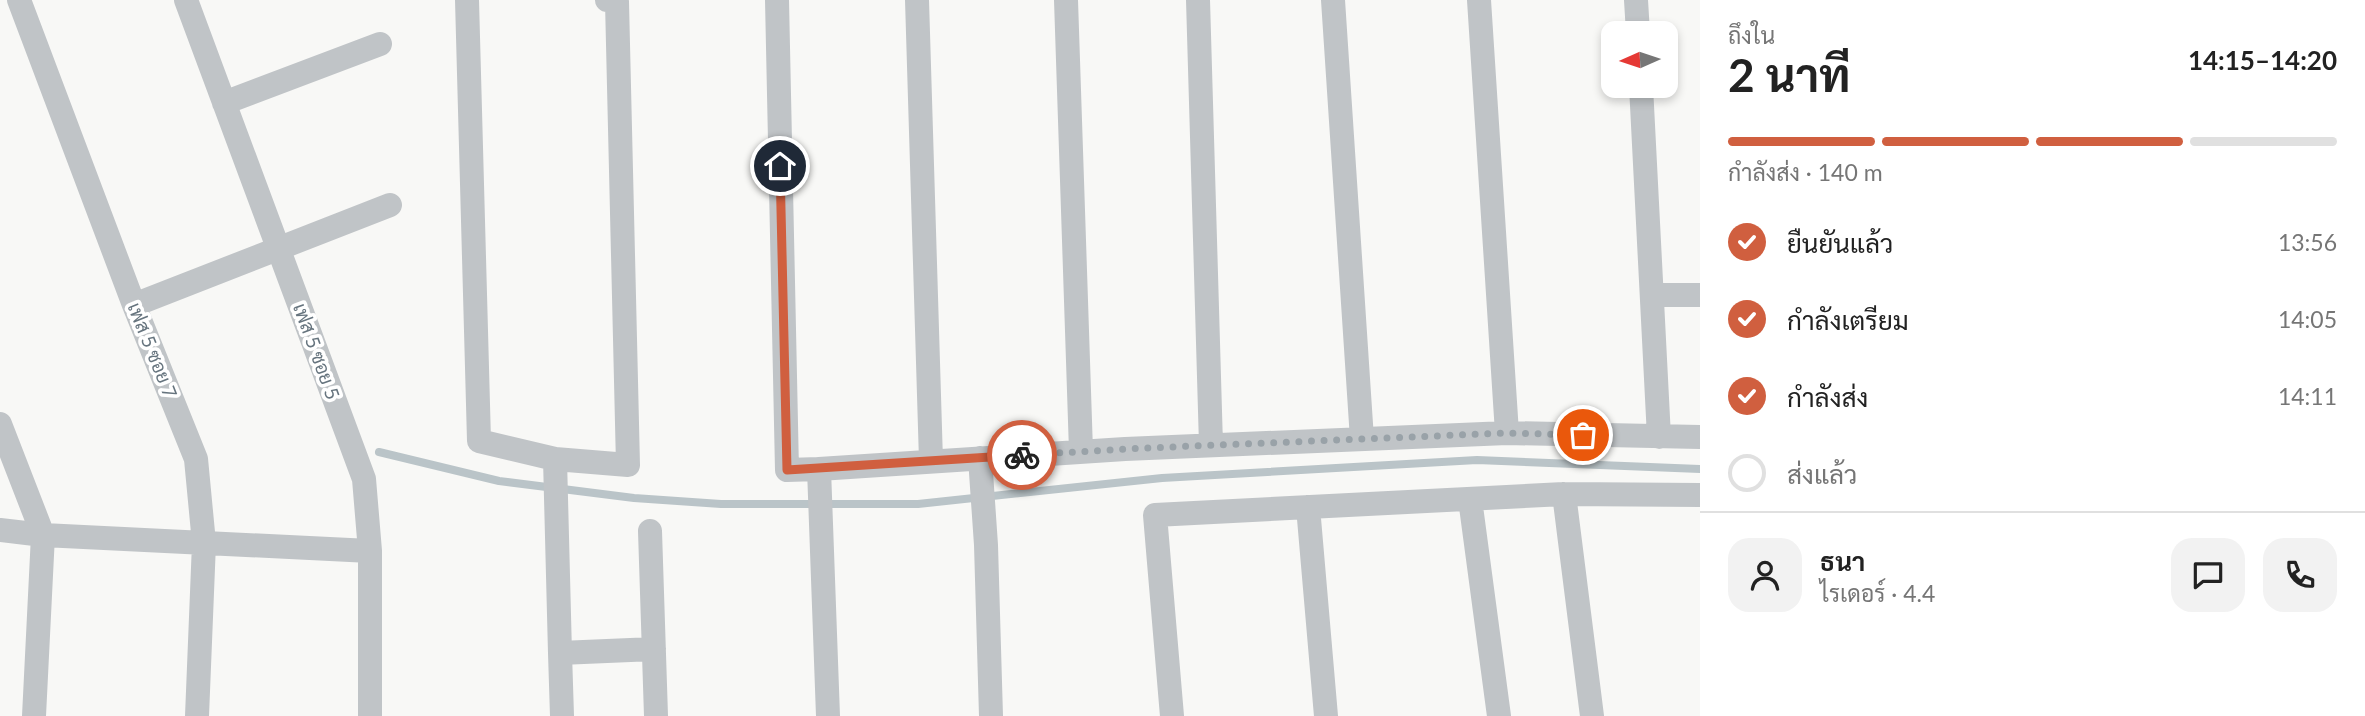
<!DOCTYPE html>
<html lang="th">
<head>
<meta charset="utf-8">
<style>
  :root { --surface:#fff; --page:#f2f2f2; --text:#222; --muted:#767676; --line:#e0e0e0; --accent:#d05f3f }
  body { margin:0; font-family:Lato,Sarabun,sans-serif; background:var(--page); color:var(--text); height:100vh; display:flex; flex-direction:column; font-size:26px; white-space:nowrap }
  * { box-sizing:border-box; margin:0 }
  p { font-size:23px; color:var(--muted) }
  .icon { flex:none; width:38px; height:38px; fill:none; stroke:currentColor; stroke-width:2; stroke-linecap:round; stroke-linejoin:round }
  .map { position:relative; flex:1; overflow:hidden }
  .details { display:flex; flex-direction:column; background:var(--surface); width:665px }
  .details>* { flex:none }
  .needle { width:46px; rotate:267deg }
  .tools { position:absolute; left:1601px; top:21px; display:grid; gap:14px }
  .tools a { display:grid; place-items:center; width:77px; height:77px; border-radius:14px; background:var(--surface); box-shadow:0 4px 10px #0003; font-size:35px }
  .pin { position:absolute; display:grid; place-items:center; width:60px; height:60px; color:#fff; margin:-30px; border:4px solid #fff; border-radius:50%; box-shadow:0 2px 7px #0007 }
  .courier { position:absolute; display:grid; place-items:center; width:70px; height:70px; margin:-35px; border:5px solid #d05f3f; border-radius:50%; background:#fff; color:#222; box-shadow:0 2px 9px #0007 }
  .head em { font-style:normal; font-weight:700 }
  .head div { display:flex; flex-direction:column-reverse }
  .head { display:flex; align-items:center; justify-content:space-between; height:119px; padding:0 28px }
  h1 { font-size:46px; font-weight:700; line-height:52px }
  .bar { display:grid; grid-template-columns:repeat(4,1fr); gap:10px 7px; align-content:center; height:84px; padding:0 28px }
  .bar i { height:9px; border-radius:5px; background:var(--line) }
  .bar .active { background:var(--accent) }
  .bar p { grid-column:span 4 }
  .line { display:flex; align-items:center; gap:18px; padding:0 28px; border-top:2px solid var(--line) }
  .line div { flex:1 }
  .round { display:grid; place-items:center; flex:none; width:74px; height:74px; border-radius:21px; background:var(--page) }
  ol { padding:0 28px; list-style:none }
  li { display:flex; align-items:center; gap:21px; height:77px }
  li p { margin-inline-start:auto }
  li .icon { padding:7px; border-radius:50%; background:var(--accent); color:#fff; stroke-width:4 }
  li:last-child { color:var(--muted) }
  li i { width:38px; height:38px; border:4px solid var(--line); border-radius:50% }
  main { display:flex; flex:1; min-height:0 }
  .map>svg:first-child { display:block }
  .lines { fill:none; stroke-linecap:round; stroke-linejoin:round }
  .stream { stroke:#bac4c8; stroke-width:8 }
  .minor { stroke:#c0c4c7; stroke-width:24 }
  .done { stroke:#99a2a8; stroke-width:7; stroke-dasharray:0 12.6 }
  .route { stroke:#d05f3f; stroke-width:9 }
  .labels { text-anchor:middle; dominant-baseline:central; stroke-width:7; stroke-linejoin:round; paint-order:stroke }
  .street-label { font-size:19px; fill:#66747e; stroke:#fff }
</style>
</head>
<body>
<main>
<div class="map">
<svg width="1700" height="716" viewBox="0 0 1700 716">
  <rect width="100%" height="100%" fill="#f8f8f6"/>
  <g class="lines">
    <path class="stream" d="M379,452L499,481L634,498L721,504H918L1162,478L1477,460L1700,469"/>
    <path class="minor" d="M19,0L134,305L196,459L204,543L197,716
      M186,0L364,479L370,551V716
      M467,0L479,441L555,459L628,465L617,2L607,0
      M777,0L787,470L819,469
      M917,0L931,461
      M1066,0L1081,451
      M1198,0L1211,445
      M1333,0L1362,439
      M1479,0L1507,433
      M1636,0L1638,33
      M1641,86L1659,437
      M224,103L380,44
      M1652,295H1700
      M134,305L390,205
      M0,424L43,535L34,716
      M980,458L986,545L991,716
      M555,459L560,653
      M1564,494L1592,716
      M1470,499L1499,716
      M1308,507L1326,716
      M0,530L43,535L370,551
      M650,531L656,716
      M562,716L560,653L654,649
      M828,716L819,469L1125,449L1507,433L1700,437
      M1172,716L1155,515L1564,494L1700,495"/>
  </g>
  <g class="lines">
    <path class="done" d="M1022,455L1146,448L1507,433L1583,435"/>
    <path class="route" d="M780,166L787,470L1022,455"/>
  </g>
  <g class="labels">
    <g class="street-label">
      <text transform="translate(153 350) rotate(68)">เฟส 5 ซอย 7</text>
      <text transform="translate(317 351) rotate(70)">เฟส 5 ซอย 5</text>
    </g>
  </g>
</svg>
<div class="tools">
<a><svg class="needle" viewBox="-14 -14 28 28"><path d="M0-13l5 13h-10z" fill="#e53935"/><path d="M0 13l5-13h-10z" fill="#767676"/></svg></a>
</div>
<div class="pin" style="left:1583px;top:435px;background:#ea580c"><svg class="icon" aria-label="bag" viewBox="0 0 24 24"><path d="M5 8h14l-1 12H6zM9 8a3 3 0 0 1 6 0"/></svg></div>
<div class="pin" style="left:780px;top:166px;background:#1f2937"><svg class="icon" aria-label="home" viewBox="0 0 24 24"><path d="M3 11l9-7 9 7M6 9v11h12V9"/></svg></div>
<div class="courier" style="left:1022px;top:455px"><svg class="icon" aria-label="bike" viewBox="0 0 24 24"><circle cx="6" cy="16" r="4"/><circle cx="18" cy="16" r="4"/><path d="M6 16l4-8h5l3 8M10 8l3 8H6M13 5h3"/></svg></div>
</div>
<section class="details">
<div class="head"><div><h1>2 นาที</h1><p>ถึงใน</p></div><em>14:15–14:20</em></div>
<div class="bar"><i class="active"></i><i class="active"></i><i class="active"></i><i></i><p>กำลังส่ง · 140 m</p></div>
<ol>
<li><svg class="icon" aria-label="check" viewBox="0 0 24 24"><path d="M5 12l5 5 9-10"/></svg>ยืนยันแล้ว<p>13:56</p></li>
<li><svg class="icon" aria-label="check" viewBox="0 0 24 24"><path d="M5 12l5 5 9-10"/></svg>กำลังเตรียม<p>14:05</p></li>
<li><svg class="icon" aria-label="check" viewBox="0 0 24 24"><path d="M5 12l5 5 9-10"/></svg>กำลังส่ง<p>14:11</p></li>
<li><i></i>ส่งแล้ว</li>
</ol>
<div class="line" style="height:126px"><a class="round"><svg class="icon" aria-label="person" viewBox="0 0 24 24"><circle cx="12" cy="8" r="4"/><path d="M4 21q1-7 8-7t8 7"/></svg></a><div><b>ธนา</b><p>ไรเดอร์ · 4.4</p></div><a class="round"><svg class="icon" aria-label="chat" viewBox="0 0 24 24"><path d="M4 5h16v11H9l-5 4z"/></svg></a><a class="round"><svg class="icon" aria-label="phone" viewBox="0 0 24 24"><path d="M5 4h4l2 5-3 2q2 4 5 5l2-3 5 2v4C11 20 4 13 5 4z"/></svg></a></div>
</section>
</main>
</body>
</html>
